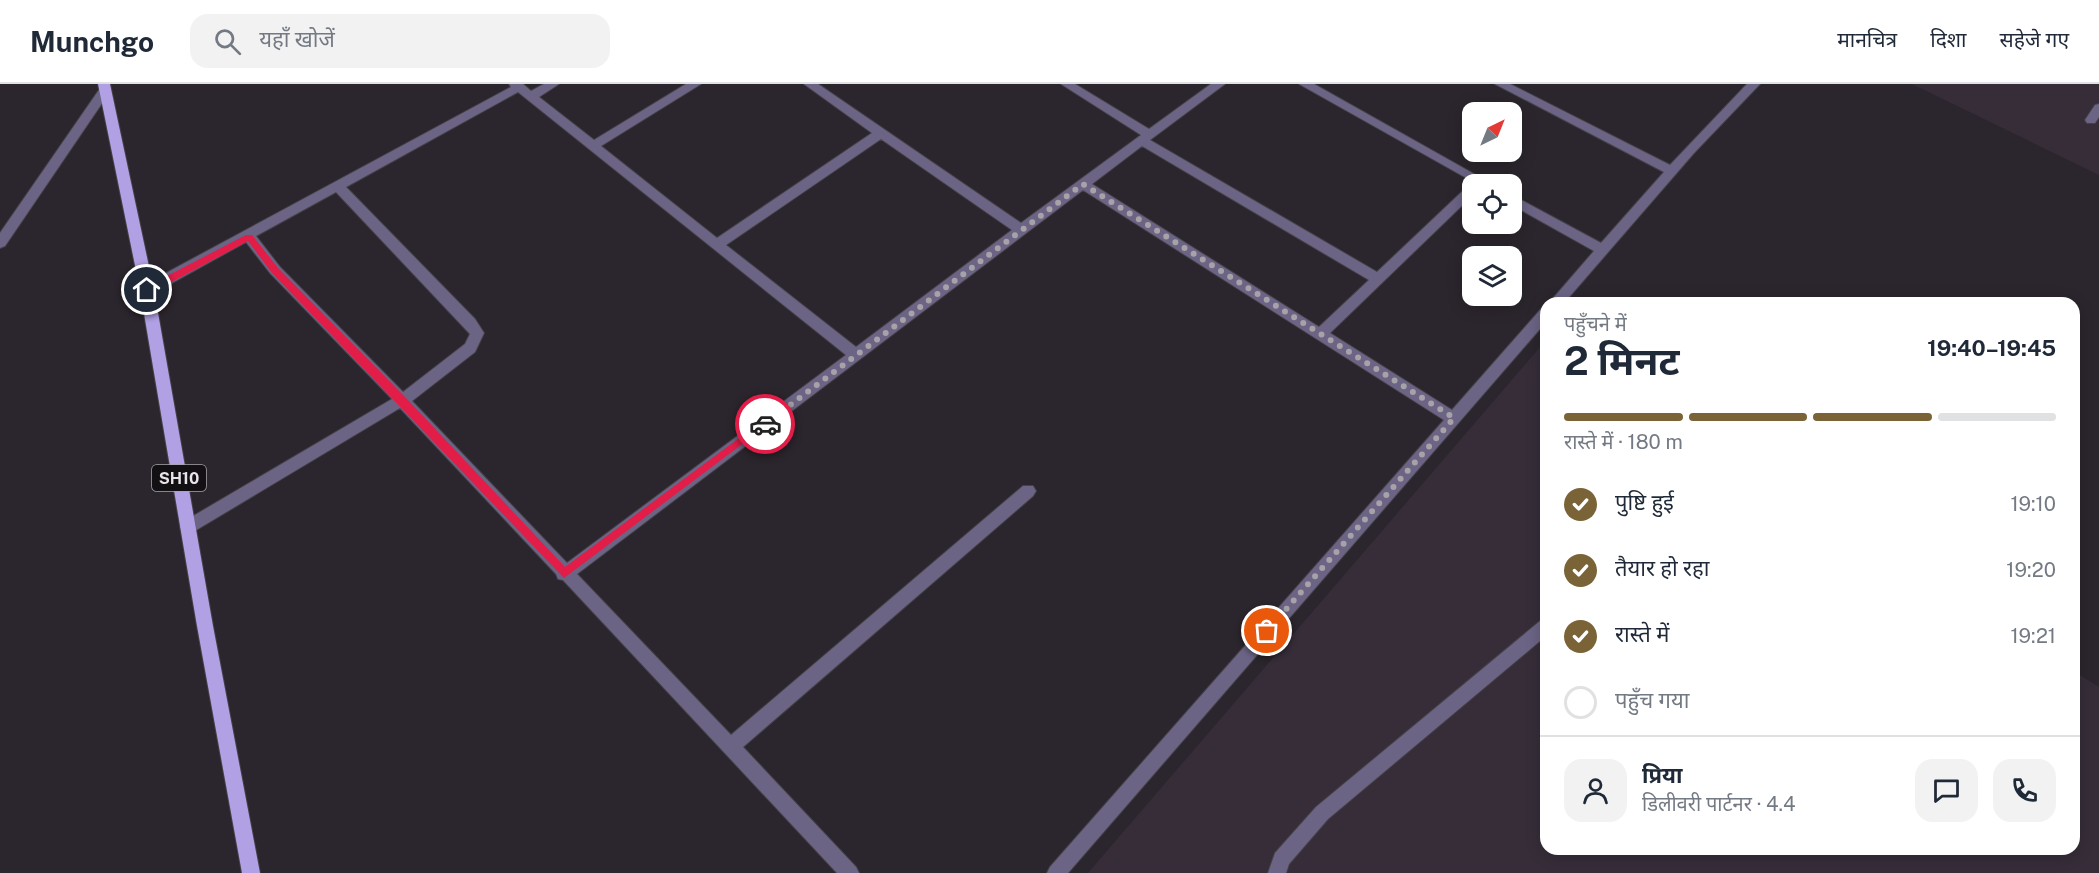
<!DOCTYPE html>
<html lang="hi">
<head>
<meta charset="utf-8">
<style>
  :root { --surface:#fff; --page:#f2f2f3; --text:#1f2937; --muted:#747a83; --line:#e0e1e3; --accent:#7b6338 }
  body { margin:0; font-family:"Public Sans","Noto Sans Devanagari",sans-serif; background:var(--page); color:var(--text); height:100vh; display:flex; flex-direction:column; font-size:22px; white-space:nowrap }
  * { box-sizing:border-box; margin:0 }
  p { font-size:20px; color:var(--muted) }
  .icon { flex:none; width:33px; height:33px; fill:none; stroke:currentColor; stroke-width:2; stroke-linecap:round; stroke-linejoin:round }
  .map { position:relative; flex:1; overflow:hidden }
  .side { position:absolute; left:1540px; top:213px; width:540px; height:558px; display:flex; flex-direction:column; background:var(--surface); border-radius:18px; box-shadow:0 3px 15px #0003 }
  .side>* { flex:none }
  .needle { width:39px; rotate:43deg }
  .buttons { position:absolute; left:1462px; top:18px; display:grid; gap:12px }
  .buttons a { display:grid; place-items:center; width:60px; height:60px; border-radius:12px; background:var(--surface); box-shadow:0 3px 15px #0003; font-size:30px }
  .pin { position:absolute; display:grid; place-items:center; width:51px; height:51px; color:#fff; margin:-26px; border:3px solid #fff; border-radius:50%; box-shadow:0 2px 6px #0007 }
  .courier { position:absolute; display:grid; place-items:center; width:60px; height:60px; margin:-30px; border:4px solid #e11d48; border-radius:50%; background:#fff; color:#222; box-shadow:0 2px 8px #0007 }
  .headline em { font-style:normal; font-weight:700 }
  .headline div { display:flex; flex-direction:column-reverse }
  .headline { display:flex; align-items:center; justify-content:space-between; height:102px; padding:0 24px }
  h1 { font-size:39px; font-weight:700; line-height:45px }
  .bar { display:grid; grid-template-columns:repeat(4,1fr); gap:9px 6px; align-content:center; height:72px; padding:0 24px }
  .bar i { height:8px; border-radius:4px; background:var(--line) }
  .bar .selected { background:var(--accent) }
  .bar p { grid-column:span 4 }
  .line { display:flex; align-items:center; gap:15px; padding:0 24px; border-top:2px solid var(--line) }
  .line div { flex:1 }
  .round { display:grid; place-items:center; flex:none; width:63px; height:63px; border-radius:18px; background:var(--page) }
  ol { padding:0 24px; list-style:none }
  li { display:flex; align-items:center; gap:18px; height:66px }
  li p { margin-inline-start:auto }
  li .icon { padding:6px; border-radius:50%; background:var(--accent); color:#fff; stroke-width:4 }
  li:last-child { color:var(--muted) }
  li i { width:33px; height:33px; border:3px solid var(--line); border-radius:50% }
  header { display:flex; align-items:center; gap:36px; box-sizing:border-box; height:84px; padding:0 30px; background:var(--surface); border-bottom:2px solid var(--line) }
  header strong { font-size:28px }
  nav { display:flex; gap:33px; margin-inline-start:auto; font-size:21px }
  .search { width:420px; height:54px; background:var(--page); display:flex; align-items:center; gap:15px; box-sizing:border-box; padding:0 21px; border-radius:18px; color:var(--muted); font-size:22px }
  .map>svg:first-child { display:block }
  .built { fill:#362d39 }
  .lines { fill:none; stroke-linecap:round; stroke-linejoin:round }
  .lane-casing { stroke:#454147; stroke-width:2 }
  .street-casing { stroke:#454147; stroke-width:2 }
  .primary-casing { stroke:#454147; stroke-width:2 }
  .lane { fill:#6c6485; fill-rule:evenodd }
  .street { fill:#6c6485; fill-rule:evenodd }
  .primary { fill:#b1a0e4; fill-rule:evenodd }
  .route { fill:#e11d48 }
  .done { stroke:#a6a2a7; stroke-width:6; stroke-dasharray:0 10.8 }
  .labels { text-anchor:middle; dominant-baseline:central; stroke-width:6; stroke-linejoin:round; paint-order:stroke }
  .shield { fill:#121013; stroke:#a8a4a9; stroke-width:1.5 }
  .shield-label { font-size:16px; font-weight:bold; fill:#e8e4e9 }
</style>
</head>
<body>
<header>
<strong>Munchgo</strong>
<div class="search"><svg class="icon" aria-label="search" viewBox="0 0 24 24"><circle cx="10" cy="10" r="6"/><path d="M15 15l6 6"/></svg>यहाँ खोजें</div>
<nav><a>मानचित्र</a><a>दिशा</a><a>सहेजे गए</a></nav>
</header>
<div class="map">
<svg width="2099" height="789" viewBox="0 0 2099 789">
  <rect width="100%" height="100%" fill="#2b262d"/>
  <path class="built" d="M1912,0H2099V91Z
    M1541,262L1546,265V765H2074L2075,588L2099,603V789H1088Z"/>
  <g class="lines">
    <defs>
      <path id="lane" d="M2099,20V33L2095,39H2087L2085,36L2095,21Z
        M1546,535V552L1328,735L1289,780L1286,789H1268L1275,769L1316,723L1540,537Z"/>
      <path id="street" d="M509,0H523L531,7L544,0H559L539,13L594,56L686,0H701L601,62L717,154L872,49L804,0H818L1021,139L1141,51L1061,0H1075L1149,45L1211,0H1225L1150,56L1377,188L1469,101L1476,100H1473V111L1330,249L1452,326L1541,225L1546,224V238L1068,789H1047L1050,783L1444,336L1083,106L577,490L731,651L1023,402H1033L1036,407L1033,412L743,663L856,783L859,789H837L563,496L558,495L556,490L400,324L193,448L188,450L183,448L180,443L183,438L392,315L270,189L246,158L152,210H142L140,206L142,202L511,3ZM518,8L846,271L567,479L412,317L475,268L484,249L475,235L346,103ZM881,55L1012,146L856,263L726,161ZM1142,62L1369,196L1319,243L1092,100ZM336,108L470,250L465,260L403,308L280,183L256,152Z
        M1299,0H1314L1492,100H1477Z
        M1495,0H1510L1670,81L1747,0H1760L1694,69L1564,219H1549L1594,167L1512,121V111L1601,159L1664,88Z
        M105,2L111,6L109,9L5,162L0,164V149L101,3Z"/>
      <path id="primary" d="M98,0H110L154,206L213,542L260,789H242L197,542L140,206Z"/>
    </defs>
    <use href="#lane" class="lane-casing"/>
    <use href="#street" class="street-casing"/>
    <use href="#primary" class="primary-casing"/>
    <use href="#lane" class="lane"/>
    <use href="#street" class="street"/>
    <use href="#primary" class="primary"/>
  </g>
  <path class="route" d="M246,151H252L278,184L406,314L565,483L761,338L765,337L769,340L564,494L272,189L248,157L151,209H144V204Z"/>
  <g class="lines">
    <path class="done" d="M765,340L1083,100L1454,334L1267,547"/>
  </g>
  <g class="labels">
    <rect class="shield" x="152" y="381" width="54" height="26" rx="4.5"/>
    <g class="shield-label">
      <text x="179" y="394">SH10</text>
    </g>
  </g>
</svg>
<div class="buttons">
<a><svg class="needle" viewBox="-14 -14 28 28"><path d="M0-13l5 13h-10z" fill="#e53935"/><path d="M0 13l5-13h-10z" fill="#747a83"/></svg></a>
<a><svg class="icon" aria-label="locate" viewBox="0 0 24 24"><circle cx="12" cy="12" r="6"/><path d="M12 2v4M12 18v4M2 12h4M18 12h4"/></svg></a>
<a><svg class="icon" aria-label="layers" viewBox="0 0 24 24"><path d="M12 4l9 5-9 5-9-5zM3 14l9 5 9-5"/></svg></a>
</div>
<div class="pin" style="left:1267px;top:547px;background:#ea580c"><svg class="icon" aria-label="bag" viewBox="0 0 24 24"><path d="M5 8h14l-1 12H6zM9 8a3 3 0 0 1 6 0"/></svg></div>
<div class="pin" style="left:147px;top:206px;background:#1f2937"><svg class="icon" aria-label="home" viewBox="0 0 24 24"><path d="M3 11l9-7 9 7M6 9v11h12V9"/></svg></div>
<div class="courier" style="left:765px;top:340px"><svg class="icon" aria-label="car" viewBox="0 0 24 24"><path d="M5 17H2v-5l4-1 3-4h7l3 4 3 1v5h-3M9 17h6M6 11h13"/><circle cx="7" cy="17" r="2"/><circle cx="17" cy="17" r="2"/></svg></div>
<section class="side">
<div class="headline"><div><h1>2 मिनट</h1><p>पहुँचने में</p></div><em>19:40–19:45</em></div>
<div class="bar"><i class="selected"></i><i class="selected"></i><i class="selected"></i><i></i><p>रास्ते में · 180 m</p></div>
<ol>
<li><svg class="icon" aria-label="check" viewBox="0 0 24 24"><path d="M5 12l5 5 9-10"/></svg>पुष्टि हुई<p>19:10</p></li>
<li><svg class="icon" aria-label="check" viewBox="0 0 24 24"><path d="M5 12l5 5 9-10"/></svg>तैयार हो रहा<p>19:20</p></li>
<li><svg class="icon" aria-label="check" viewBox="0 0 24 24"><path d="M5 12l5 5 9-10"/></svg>रास्ते में<p>19:21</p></li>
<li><i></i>पहुँच गया</li>
</ol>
<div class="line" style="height:108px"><a class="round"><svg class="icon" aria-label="person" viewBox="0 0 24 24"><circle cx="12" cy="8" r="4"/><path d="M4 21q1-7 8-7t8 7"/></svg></a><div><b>प्रिया</b><p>डिलीवरी पार्टनर · 4.4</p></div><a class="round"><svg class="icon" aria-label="chat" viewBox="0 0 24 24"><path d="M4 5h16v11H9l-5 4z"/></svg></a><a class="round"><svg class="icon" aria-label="phone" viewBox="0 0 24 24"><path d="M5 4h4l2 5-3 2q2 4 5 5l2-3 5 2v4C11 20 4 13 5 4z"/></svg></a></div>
</section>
</div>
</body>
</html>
